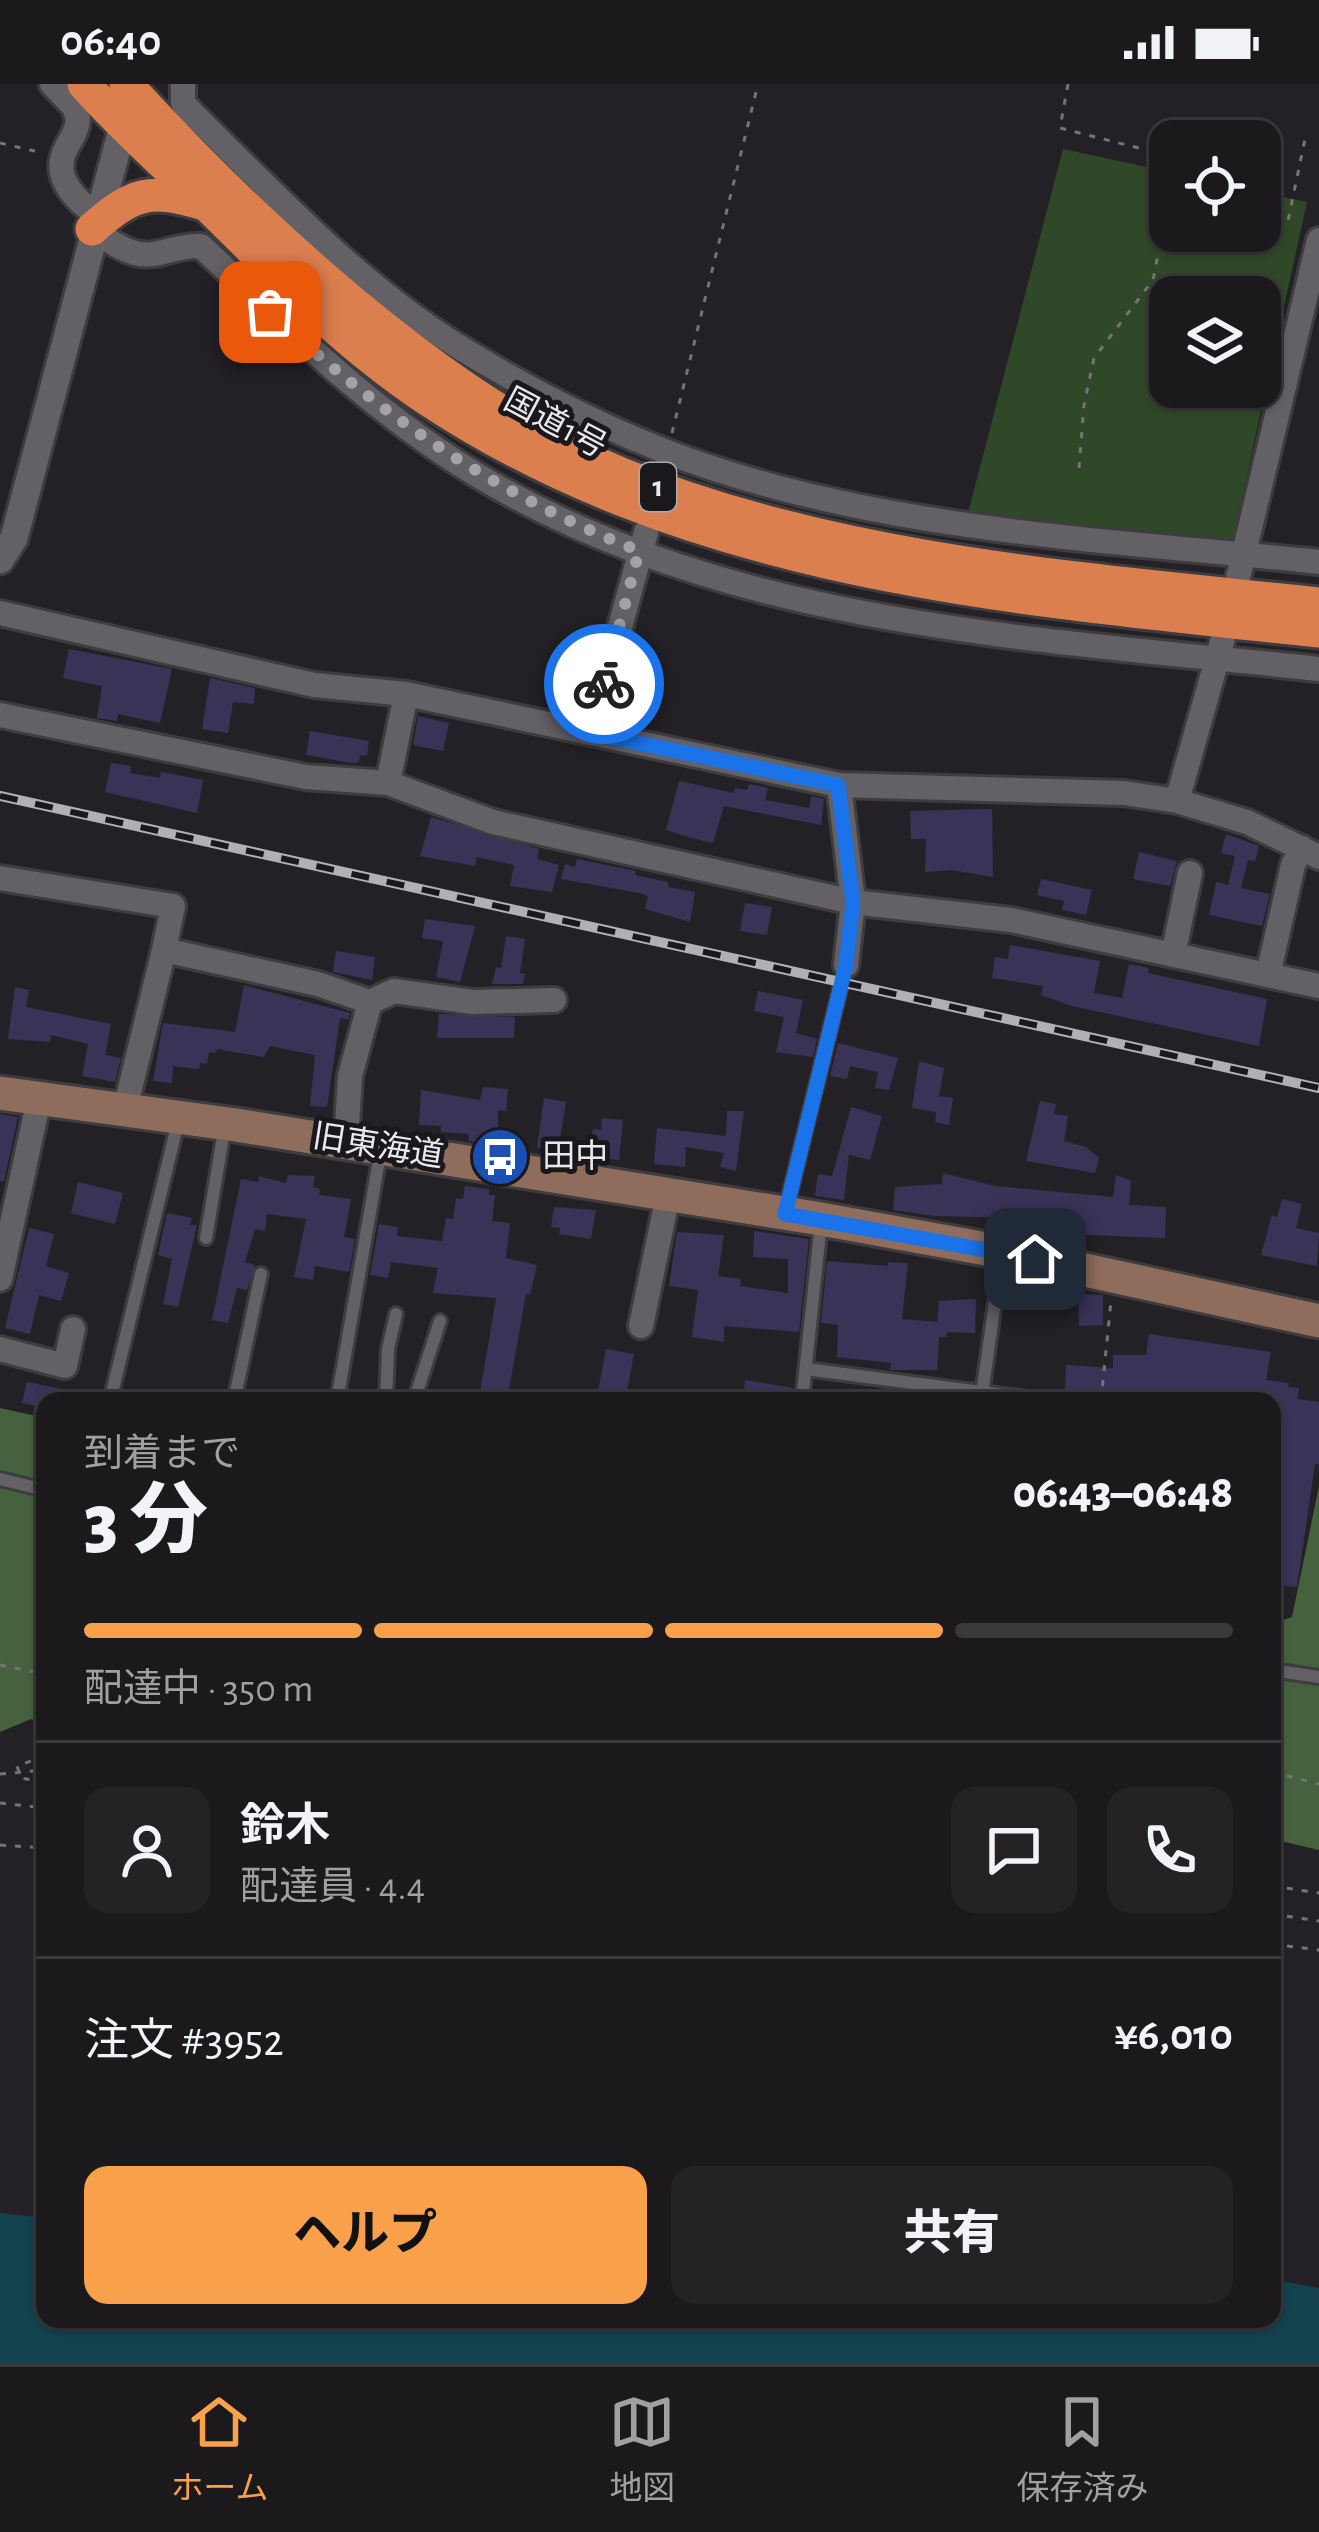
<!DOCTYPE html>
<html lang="ja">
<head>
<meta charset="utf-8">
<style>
  :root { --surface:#1b191c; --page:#242225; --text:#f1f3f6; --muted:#a0a0a3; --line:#39383b; --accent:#f8a14a }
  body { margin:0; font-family:"Alegreya Sans","Noto Sans JP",sans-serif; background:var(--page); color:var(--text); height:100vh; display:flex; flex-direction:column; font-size:45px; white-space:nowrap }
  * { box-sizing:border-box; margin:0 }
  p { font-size:39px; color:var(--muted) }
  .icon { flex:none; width:66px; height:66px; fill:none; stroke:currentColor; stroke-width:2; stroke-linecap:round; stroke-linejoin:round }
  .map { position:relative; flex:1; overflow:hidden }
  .sheet { position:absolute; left:36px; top:1308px; width:1245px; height:936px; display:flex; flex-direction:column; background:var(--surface); border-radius:24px; box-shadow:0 3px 9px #0004,0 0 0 3px var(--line) }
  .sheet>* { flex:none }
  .controls { position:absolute; left:1149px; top:36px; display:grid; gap:24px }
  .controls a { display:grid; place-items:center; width:132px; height:132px; border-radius:24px; background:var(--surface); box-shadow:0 3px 9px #0004,0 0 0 3px var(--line); font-size:60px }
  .pin { position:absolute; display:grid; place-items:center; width:102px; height:102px; color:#fff; margin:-51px; border-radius:24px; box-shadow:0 6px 18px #0006 }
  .courier { position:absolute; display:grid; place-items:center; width:120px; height:120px; margin:-60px; border:9px solid #1a73e8; border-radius:50%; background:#fff; color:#222; box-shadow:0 3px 15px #0007 }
  .overview em { font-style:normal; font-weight:800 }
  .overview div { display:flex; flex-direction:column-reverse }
  .overview { display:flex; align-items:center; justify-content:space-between; height:204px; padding:0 48px }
  h1 { font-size:78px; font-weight:800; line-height:90px }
  .bar { display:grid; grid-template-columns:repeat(4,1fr); gap:18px 12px; align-content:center; height:144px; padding:0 48px }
  .bar i { height:15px; border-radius:9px; background:var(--line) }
  .bar .selected { background:var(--accent) }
  .bar p { grid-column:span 4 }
  .line { display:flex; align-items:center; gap:30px; padding:0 48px; border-top:3px solid var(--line) }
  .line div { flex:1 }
  .round { display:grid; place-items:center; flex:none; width:126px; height:126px; border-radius:24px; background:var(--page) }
  .primary-button { display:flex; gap:24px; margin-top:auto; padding:24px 48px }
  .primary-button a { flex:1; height:138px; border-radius:24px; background:var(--accent); color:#111; font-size:48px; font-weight:800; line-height:138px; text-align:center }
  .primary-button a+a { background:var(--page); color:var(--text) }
  .status { display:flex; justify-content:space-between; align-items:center; height:84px; padding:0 60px; background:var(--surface); direction:ltr }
  .status svg { height:33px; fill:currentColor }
  .menu { display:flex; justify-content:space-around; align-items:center; height:168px; border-top:3px solid var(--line); background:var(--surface); font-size:33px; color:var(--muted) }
  .menu a { display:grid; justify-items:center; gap:6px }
  .menu .selected { color:var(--accent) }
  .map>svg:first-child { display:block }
  .green { fill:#2f4827; fill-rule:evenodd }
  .forest { fill:#46613d }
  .water { fill:#13414d }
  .building { fill:#3b3258 }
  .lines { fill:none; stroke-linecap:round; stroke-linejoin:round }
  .service-casing { stroke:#3d3c3f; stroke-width:18 }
  .minor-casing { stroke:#3d3c3f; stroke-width:30 }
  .tertiary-casing { stroke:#3d3c3f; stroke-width:33 }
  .secondary-casing { stroke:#3d3c3f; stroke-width:39 }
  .trunk-casing { stroke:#3d3c3f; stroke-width:39 }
  .path { stroke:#757377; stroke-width:3; stroke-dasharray:6 9; stroke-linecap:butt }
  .service { stroke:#636066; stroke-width:12 }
  .minor { stroke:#636066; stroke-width:24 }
  .tertiary { stroke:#636066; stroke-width:27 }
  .secondary { stroke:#906c5d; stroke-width:33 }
  .trunk { stroke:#dc7f4f; stroke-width:33 }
  .rail-casing { stroke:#b2b0b4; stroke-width:10 }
  .rail { stroke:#1a181d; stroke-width:6; stroke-dasharray:18; stroke-linecap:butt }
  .done { stroke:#a4a2a6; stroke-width:12; stroke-dasharray:0 21.6 }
  .route { stroke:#1a73e8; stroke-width:15 }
  .labels { text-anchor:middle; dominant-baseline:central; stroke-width:10; stroke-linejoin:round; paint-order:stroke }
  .shield { fill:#1a181d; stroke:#abaaad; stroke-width:3 }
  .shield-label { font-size:30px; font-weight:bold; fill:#e9e8eb }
  .street-label { font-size:33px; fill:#e9e8eb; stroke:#1a181d }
  .poi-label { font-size:33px; fill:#e9e8eb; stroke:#1a181d; text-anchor:start }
</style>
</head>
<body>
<div class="status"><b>06:40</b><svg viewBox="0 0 49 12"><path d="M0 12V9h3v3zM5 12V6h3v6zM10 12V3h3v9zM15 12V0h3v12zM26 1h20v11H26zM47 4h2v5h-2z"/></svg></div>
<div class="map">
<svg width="1319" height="2280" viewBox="0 0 1319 2280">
  <rect width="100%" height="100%" fill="#242126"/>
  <path class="green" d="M1063,65L1170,88V147H1260V108L1307,118L1232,459L967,433ZM1170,213H1260V303H1170Z"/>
  <path class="forest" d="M0,1324L45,1334V1640L31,1635L0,1648Z
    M1319,1402V1766L1272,1755V1540L1292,1533Z"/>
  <path class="water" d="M0,2129L45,2134V2235H1272V2195L1319,2204V2280H0Z"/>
  <path class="building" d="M69,565L172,585L160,639L118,630L117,637L97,634L102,602L63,594Z
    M210,594L255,604L254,620L233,618L228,649L202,645Z
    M418,632L449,639L443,667L413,661Z
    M310,647L369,657L367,672L360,671L359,678L352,679L306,671Z
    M111,679L131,682L130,689L160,694L161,688L203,696L197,729L105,708Z
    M679,697L734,709L735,704L747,706L749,700L768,704L765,716L809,724L811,712L824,715L821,741L724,722L713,759L691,754L666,746Z
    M992,725L993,793L952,786L925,788L926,755H911L910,727Z
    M431,733L539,765L537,775L559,781L552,808L510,802L514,781L477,773L475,782L420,772Z
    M1226,750L1259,762L1255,777L1248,776L1241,804L1270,810L1262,842L1209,831L1216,798L1228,801L1235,772L1221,769Z
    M1139,768L1177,777L1170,802L1133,795Z
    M577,775L636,787L635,791L668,798V803L695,808L690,838L645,825L648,812L640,809L561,795L565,780L575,783Z
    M1041,795L1092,806L1086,831L1062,826L1064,817L1037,811Z
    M745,819L772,823L767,851L740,847Z
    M425,835L475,842L460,898L436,893L443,857L422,854Z
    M506,852L525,855L520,889L525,890L523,900H492L496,883L501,884Z
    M1010,861L1100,877L1094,909L1122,914L1129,880L1149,884L1148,889L1267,915L1259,962L1072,922L1041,911L1043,902L992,894L995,873L1008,875Z
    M336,867L375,873L372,896L333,888Z
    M244,901L350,929L348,936L340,934L327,1023L310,1022L315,971L270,962L264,973L217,965L216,969L209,968L207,980L200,979L199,985L173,982L172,999L153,997L163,939L235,948Z
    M15,903L29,906L26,923L111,940L105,971L121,974L115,998L82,992L88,960L51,951L50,958L8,955Z
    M758,907L803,916L796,949L817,955L813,973L776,968L784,933L754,927Z
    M439,930L515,933L514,954H437Z
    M838,959L898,974L889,1006L875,1004L878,988L850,982L847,995L830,992Z
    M919,977L944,984L939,1012L953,1014L949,1041L935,1038L936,1028L912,1024Z
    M483,1003L508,1005L506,1027L498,1026V1062L469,1057L468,1050L441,1048V1042L419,1041L421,1006L480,1016Z
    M544,1014L566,1018L558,1067L537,1064Z
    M1040,1017L1056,1020L1054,1030L1068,1032L1064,1057L1086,1063L1099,1074L1095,1089L1026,1077Z
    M851,1023L882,1032L870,1076L849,1071L844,1116L815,1112L818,1090L832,1092Z
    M727,1027H744L736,1087L720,1083L724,1069L686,1063L685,1083L654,1080L657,1044L726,1052Z
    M0,1030L18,1033L4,1097H0Z
    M602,1034L623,1036L619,1076L590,1073L593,1045L601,1046Z
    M943,1089L995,1102L1113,1113L1116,1091L1131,1097L1129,1121L1166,1123L1165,1154L1061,1150L1024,1143L1025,1134L934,1132L893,1126L895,1103L942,1100Z
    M288,1091L315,1092L313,1103L320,1105L319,1111L351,1115L344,1153L355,1155L349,1188L315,1182L313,1196L294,1193L306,1135L267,1130L265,1147L255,1145L245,1178L255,1181L247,1206L237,1204L228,1239L212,1236L241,1095L258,1098L259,1092L286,1099Z
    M78,1098L123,1109L115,1140L71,1129Z
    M465,1102L489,1105V1111H495L492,1137L510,1139L506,1174L537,1181L530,1211L526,1210L508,1311L480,1309L496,1214L433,1209L438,1184L391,1178L388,1194L370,1191L379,1140L398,1143L397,1152L442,1157L446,1134L453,1135L456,1114L463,1115Z
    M1282,1115L1302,1120L1296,1144L1319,1149L1317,1182L1261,1171L1272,1131L1277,1133Z
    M554,1123L596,1126L591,1155L559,1150L560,1144L551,1143Z
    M167,1129L192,1134L190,1141H197L178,1223L163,1220L172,1175L158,1171Z
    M29,1144L54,1150L46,1182L69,1189L61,1217L39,1211L30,1250L5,1244Z
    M754,1147L809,1155L799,1248L724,1242V1258L692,1253L698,1206L669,1202L677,1148L724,1151L718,1192L741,1195L740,1202L788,1209V1175L753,1173Z
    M827,1177L888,1182V1178L908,1179L902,1235L937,1238L939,1217L976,1215L975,1249L947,1248L946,1253H939L937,1286H890L891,1279L837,1273L838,1241L821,1239Z
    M1078,1210L1103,1211V1241L1079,1242Z
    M1149,1250L1271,1268L1266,1296L1289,1299L1288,1303L1299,1304L1297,1315L1319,1318V1380H1315L1297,1503L1272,1500L1274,1317H1113V1307L1065,1306L1066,1281L1113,1284V1271H1146Z
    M606,1265L634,1270L625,1317H596Z
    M745,1296L793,1304L792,1317H743Z
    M27,1298L85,1310L84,1317H45V1324L22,1319Z"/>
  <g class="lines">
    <defs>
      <path id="service" d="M785,1129L846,881
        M206,1154L225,1041
        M806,1285L1049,1317
        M982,1310L1002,1169
        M110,1317L179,1034
        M234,1317L261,1190
        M337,1317L381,1065
        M386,1317L388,1265L396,1230
        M414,1317L440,1237
        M802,1317L821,1139
        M0,1395L45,1406
        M1272,1586L1319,1593"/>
      <path id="minor" d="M52,0L74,23L78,35C77,51 67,58 63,72C55,96 78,119 96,129
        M183,0V19L191,28C275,110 356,198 456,261C522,302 595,340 667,368C872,447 1103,455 1319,478
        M92,145C109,157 132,174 154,170C172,167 182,161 201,162C289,245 377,332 482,394C734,543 1036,554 1319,585
        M1238,494L1319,156
        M0,529L314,601L406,610L839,701L1124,709L1177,717L1247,738L1319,773
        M0,631L306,693L388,699L493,738L853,818L1011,836L1319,902
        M591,649L646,448
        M388,699L406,610
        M839,701L853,818L846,881
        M1177,717L1223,554
        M0,794L173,822L164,866L318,900L370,918L394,907L473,918L554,916
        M1173,871L1190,789
        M1268,891L1293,781L1302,764
        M125,1025L164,866
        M346,1058L350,992L370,918
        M0,1195L39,1015
        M641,1242L668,1111
        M0,1265L65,1282L73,1245"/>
      <path id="tertiary" d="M0,476L14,454L128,23"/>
      <path id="secondary" d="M0,1009L236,1041L821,1135L1003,1168L1319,1237"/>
      <path id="trunk" d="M84,0C124,45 170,85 213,127C280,193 345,260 424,313C691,491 1009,514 1319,547
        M126,0C254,140 447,321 624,391C845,479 1085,495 1319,520
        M92,145C134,108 150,104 204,120"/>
    </defs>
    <use href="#service" class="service-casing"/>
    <use href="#minor" class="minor-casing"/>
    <use href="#tertiary" class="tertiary-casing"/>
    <use href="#secondary" class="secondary-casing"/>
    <use href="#trunk" class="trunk-casing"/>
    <path class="path" d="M1068,0L1060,44L1170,72
      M0,59L39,68
      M1260,130L1288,137L1305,55
      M672,349L758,0
      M1079,384L1084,321L1094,274L1153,196L1170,111
      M1101,1317L1111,1217
      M0,1581L45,1590
      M45,1672L17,1682L21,1694L45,1698
      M1272,1688L1319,1700
      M0,1690L45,1686
      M0,1719L45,1724
      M0,1761L45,1764
      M1272,1802L1319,1809
      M1272,1830L1319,1837
      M1272,1860L1319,1866"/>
    <use href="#service" class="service"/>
    <use href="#minor" class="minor"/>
    <use href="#tertiary" class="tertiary"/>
    <use href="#secondary" class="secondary"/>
    <use href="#trunk" class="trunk"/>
    <defs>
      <path id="rail" d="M0,712L1319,1004"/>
    </defs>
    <use href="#rail" class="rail-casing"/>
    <use href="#rail" class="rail"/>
  </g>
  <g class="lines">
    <path class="done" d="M270,228C384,334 494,409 639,467L604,600"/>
    <path class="route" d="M604,600L591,649L838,701L853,818L846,881L785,1130L1035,1175"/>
  </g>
  <defs>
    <symbol id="bus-disc" viewBox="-11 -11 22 22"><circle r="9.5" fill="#1a4fb4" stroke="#1a181d"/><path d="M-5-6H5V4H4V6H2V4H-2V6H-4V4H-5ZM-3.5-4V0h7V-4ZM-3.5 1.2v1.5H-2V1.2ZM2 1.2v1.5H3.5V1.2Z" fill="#fff"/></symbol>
  </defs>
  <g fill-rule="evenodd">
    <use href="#bus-disc" x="467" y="1040" width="66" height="66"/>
  </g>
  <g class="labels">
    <rect class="shield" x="640" y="379" width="36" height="48" rx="9"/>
    <g class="shield-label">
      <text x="658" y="403">1</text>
    </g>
    <g class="street-label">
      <text transform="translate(555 340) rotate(28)">国道1号</text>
      <text transform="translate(378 1063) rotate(9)">旧東海道</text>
    </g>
    <g class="poi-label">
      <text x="542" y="1073">田中</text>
    </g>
  </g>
</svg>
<div class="controls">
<a><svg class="icon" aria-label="locate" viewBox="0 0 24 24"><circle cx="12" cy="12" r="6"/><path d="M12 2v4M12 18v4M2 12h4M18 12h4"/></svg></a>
<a><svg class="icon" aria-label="layers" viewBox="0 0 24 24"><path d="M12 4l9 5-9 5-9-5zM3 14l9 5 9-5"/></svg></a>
</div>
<div class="pin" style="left:270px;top:228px;background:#ea580c"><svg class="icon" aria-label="bag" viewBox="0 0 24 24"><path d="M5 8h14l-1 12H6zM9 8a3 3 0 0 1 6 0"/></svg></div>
<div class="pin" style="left:1035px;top:1175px;background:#1f2937"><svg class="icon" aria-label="home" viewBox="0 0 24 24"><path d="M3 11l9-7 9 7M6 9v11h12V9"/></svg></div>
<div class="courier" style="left:604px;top:600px"><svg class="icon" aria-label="bike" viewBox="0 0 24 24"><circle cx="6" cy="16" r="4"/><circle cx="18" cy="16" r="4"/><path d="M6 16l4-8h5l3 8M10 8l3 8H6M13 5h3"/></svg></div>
<section class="sheet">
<div class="overview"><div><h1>3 分</h1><p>到着まで</p></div><em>06:43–06:48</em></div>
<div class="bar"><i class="selected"></i><i class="selected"></i><i class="selected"></i><i></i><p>配達中 · 350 m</p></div>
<div class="line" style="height:216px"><a class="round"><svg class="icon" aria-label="person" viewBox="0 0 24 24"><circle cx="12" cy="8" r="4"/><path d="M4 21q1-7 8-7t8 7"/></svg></a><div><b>鈴木</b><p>配達員 · 4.4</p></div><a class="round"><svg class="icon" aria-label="chat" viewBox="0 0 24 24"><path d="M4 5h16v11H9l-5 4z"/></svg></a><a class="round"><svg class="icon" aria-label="phone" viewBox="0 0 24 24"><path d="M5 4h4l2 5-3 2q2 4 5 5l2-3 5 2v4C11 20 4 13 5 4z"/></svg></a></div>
<div class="line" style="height:156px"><div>注文 #3952</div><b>¥6,010</b></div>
<div class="primary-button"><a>ヘルプ</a><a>共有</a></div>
</section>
</div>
<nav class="menu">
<a class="selected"><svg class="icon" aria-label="home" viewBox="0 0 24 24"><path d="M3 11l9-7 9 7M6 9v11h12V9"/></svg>ホーム</a>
<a><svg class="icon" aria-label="map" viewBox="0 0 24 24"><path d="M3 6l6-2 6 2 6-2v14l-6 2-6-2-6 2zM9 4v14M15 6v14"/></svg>地図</a>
<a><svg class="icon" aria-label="saved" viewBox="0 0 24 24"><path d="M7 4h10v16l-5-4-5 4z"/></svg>保存済み</a>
</nav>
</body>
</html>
